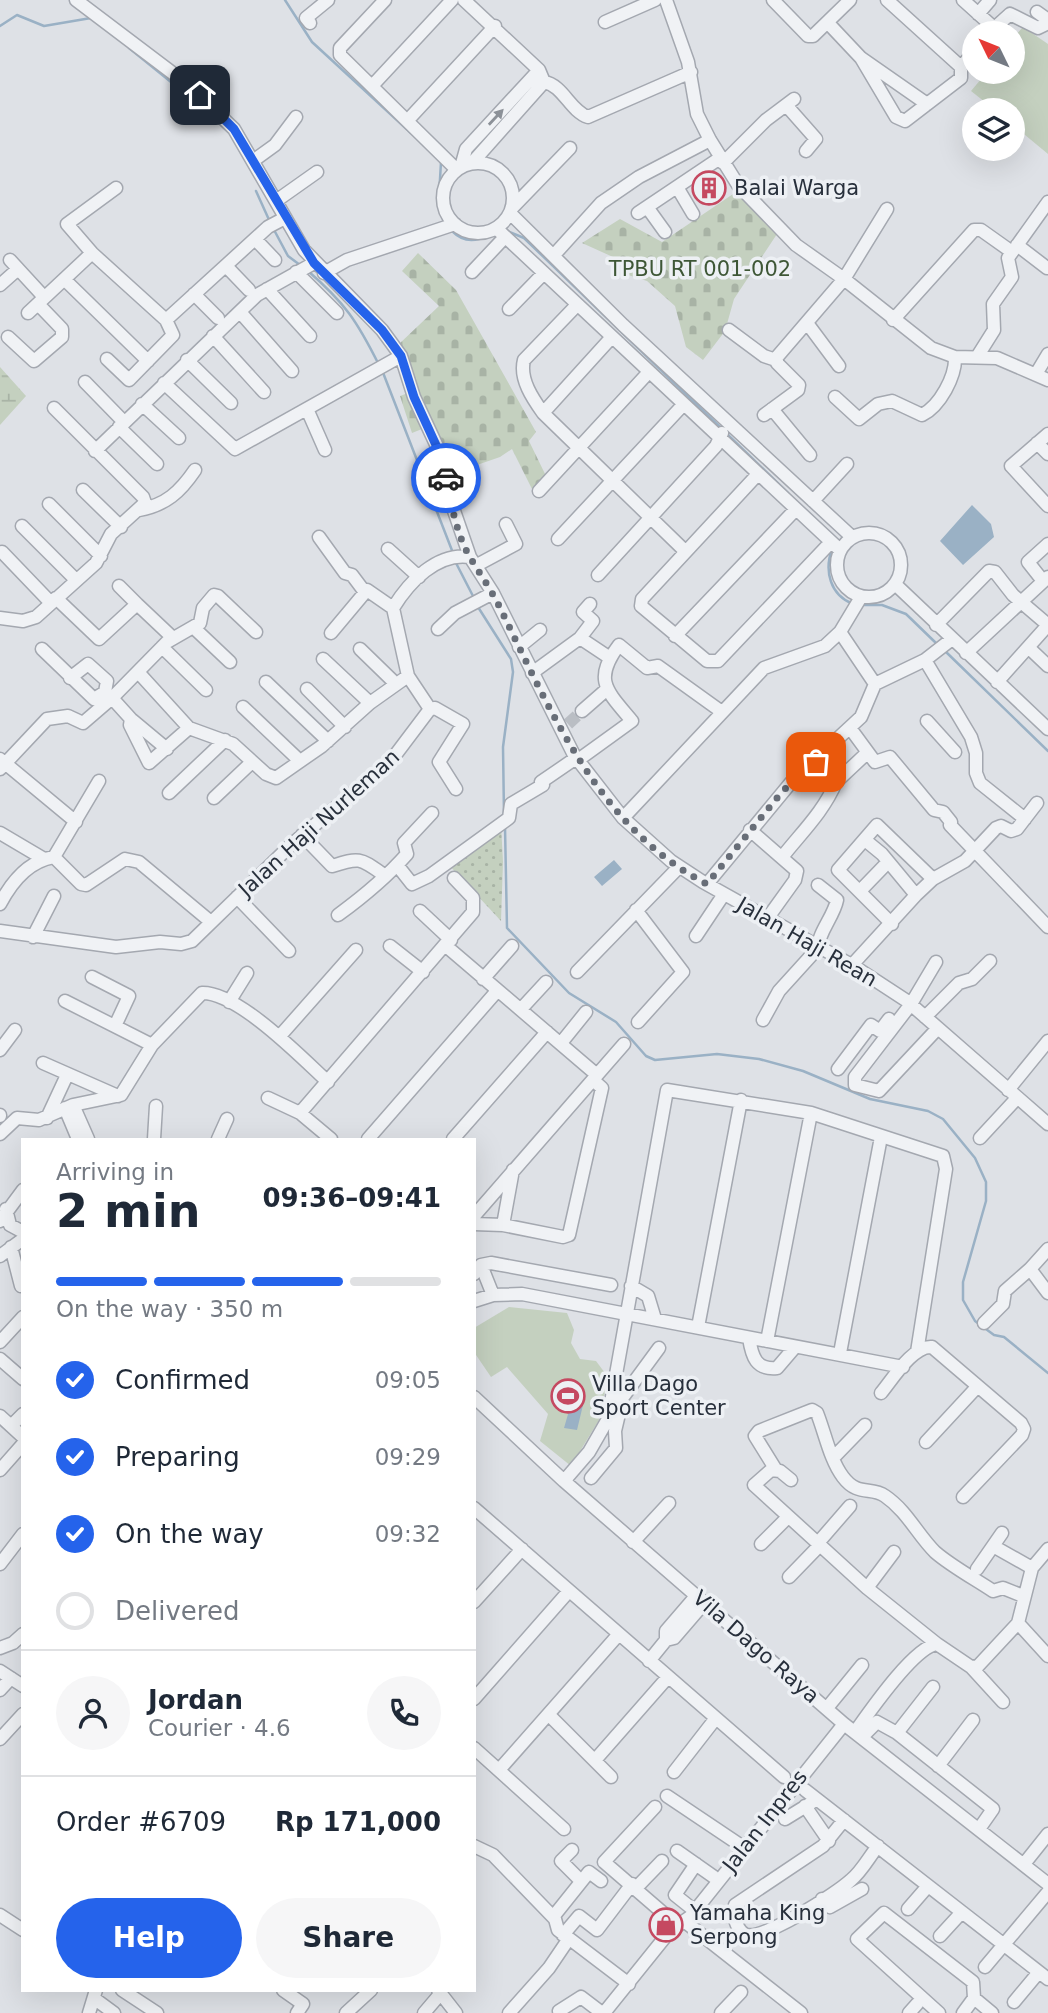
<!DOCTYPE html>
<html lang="en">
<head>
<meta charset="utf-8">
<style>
  :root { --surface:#fff; --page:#f6f6f7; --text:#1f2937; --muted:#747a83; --line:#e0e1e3; --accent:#2563eb }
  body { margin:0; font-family:"DejaVu Sans",sans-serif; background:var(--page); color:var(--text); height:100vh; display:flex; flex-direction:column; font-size:26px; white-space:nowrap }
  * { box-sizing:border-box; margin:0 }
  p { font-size:23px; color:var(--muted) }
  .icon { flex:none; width:38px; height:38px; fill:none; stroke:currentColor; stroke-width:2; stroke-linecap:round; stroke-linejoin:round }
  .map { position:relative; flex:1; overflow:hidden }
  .panel { position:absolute; left:21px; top:1138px; width:455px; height:854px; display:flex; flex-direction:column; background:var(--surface); border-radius:0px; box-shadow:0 7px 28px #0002 }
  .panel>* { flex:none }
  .needle { width:46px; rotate:313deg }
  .tools { position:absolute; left:962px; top:21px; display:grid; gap:14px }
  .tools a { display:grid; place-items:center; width:63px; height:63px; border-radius:50%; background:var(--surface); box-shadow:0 7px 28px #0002; font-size:35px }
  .pin { position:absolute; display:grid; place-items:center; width:60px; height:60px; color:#fff; margin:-30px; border-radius:14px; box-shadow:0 4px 10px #0006 }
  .courier { position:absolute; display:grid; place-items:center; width:70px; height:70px; margin:-35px; border:5px solid #2563eb; border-radius:50%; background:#fff; color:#222; box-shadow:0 2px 9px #0007 }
  .headline em { font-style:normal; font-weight:700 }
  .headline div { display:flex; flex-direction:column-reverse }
  .headline { display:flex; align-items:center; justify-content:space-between; height:119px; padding:0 35px }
  h1 { font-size:46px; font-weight:700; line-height:52px }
  .bar { display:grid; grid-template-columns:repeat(4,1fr); gap:10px 7px; align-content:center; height:84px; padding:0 35px }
  .bar i { height:9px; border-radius:5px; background:var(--line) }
  .bar .active { background:var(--accent) }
  .bar p { grid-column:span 4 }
  .line { display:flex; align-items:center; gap:18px; padding:0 35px; border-top:2px solid var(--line) }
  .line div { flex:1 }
  .round { display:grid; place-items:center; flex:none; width:74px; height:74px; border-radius:37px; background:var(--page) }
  ol { padding:0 35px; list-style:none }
  li { display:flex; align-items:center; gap:21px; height:77px }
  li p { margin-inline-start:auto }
  li .icon { padding:7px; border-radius:50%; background:var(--accent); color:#fff; stroke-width:4 }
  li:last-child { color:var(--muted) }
  li i { width:38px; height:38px; border:4px solid var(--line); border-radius:50% }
  .primary-button { display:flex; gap:14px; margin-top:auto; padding:14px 35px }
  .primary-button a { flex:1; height:80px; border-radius:42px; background:var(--accent); color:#fff; font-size:28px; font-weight:700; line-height:80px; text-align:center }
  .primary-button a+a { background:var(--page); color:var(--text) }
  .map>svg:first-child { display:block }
  .grass { fill:url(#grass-dots) }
  .wetland { fill:url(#wetland-marsh) }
  .cemetery { fill:url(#cemetery-stones) }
  .garden { fill:#c4d0bf }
  .water { fill:#9ab1c5 }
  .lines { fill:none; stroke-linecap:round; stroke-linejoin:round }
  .stream { stroke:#9ab1c5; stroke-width:2.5 }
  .minor-tunnel { stroke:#babec4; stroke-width:12; stroke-dasharray:12 6; stroke-linecap:butt }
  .minor-casing { stroke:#a4a8b0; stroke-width:15 }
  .minor { stroke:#f0f2f5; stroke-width:12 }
  .oneway { fill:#8c9198 }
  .done { stroke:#686e78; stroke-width:7; stroke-dasharray:0 12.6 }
  .route { stroke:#2563eb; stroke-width:9 }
  .labels { text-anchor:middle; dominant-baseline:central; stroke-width:7; stroke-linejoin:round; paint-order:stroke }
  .poi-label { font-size:21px; fill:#28303c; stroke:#edf0f4; text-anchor:start }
  .park-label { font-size:21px; fill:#3e5736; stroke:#edf0f4 }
  .street-label { font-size:21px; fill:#28303c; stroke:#edf0f4 }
</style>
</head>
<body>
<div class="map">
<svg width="1048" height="2013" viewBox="0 0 1048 2013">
  <defs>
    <pattern id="grass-dots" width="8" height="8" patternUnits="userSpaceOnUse" patternTransform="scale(1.75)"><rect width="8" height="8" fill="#c4d0bf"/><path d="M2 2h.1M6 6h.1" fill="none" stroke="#a8b3a5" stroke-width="1.8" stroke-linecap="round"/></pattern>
    <pattern id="wetland-marsh" width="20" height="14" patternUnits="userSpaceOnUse" patternTransform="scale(1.75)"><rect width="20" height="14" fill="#c4d0bf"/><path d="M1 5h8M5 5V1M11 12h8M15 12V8" fill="none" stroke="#a8b3a5"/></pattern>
    <pattern id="cemetery-stones" width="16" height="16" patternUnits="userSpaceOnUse" patternTransform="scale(1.75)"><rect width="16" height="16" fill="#c4d0bf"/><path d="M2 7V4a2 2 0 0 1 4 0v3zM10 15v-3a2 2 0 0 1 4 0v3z" fill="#a8b3a5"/></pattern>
  </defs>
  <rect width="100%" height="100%" fill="#dee1e6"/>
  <path class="grass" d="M501,825L503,862L501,921L449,865Z"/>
  <path class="wetland" d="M0,367L26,396L0,425Z"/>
  <path class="cemetery" d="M736,192L777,234L734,299L725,331L703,360L686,347L675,306L647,281L628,275L613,257L582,243L620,219L662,242Z
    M418,253L456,290L536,432L529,441L546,476L532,489L512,449L500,457L451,474L432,425L412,433L400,396L416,390L398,345L439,306L402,271Z"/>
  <path class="garden" d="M1023,27L1048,44V154L1013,125V110H995L971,91L987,72H1013V38Z
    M509,1307L567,1313L574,1330L571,1343L580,1359L596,1361L608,1377L599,1420L571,1466L540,1441L548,1414L507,1367L491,1377L474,1352V1328Z"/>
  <path class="water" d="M972,505L991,524L994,537L963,565L940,541Z
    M614,860L622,869L602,886L594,877Z
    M573,1397H579L583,1405L577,1430L564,1428Z"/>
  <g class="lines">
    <path class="stream" d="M285,0L312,42L411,133
      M0,26L17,15L44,26L91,18
      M129,48L208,112
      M441,162L439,196L446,223
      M256,191L270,222
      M273,228L288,256L300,265
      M452,231C467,246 480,239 497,233
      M507,231L524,238L722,429
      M308,271C345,303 357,321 379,365
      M382,370L453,553
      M727,434L788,493
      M832,549C824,571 830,595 853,604
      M456,563L474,598
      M860,605H882L906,614L937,644
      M478,607L511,659L513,672L503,747L504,814
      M945,651L1048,751
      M505,827L507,928L569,993L616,1022L646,1056L655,1060L717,1054L759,1059L803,1071L870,1099L928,1111L943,1119L975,1158L986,1182V1201L963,1282V1300L975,1321L994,1335L1004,1337L1048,1373"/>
    <path class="minor-tunnel" d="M568,724L582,711"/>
    <defs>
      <path id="minor" d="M76,0L187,84L234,129L304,250L382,330L401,356L414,397L441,455L452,505L470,557L493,593L574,755L623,818L671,861L703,882L855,967L907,1001L1048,1124
        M385,0L340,48V55L457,170
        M464,0L539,70L544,82L472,163
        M666,0L688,62L697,114L710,140L738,185L796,245L844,279L931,348L955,357L997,358L1048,380
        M773,0L808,36H813L850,0
        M887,0L961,67
        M963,0L993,27
        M1037,12L1048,20
        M978,14L990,0
        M605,22L655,0
        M310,23L306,18L328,0
        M828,23L861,58L927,104
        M989,33L1010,14L1038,28L1048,23
        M861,58L896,117L905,121L961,78V67L975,51
        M544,82C563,85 570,111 588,117L691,72
        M372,86L452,0
        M786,105L816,139L806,151
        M408,120L495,26
        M253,161L275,145L296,117
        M723,163L766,120L794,99
        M443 198a35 35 0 1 1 70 0a35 35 0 1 1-70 0Z
        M461,167L466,149L539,70
        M677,187L693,214
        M276,201L317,172
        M647,207L665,232
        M512,208L570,148
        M510,213L623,325L852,537
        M638,213L720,158
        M496,228L840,550
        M255,239L275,260
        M1017,245L1047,268
        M554,255L601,203L639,177L710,140
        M10,260L44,297
        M226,266L249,290
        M296,272L337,313
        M472,272L504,238
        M324,273L347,260L455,224
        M65,280L148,361
        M0,285L18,269
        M267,289L310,336
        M194,294L218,318
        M509,309L543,274
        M240,312L292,371
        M28,313L92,253
        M166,320L268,227L285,218
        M893,320L974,230H981L1012,252
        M807,323L839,366
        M729,330L764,356L776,360
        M213,336L264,392
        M8,337L34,361L62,337V329L38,304
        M611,338L543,413L685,551
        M977,357L994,330L993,304L1012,277L1008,258L1048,202
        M107,359L129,380L173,335L166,320L92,253L67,224L116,188
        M187,360L231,403
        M1036,374L1048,354
        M85,382L124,422
        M164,383L235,449L401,356
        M835,397L859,419L878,404L892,401L922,415C940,406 956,376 955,357
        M142,404L179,438
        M307,409L325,450
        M772,409L810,455
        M543,413C533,399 519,379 524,360L576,306
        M764,415L798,390L799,385L777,363V357L844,279L887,209
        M119,427L157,464
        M1048,434L1011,466L1048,506
        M1037,443L1048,454
        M95,451L257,295L314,263
        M758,474L642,599L641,606L707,661H718L831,542
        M83,490L121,527
        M539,491L648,373
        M813,501L847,464
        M49,504L101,556
        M139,510C166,505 180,492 195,470
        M22,526L76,580
        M837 565a32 32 0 1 1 64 0a32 32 0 1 1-64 0Z
        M319,537L345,573L352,575L364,591
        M558,539L683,405
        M388,549L419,577
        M2,552L51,603
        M477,565L516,544L506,524
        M598,575L716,446L722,433
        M1043,581L1028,562L1048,544
        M895,584L1048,729
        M119,586L137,604
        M56,598L99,639L137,604L173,638
        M0,618L23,621L36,617L96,563L111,534L145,503L143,497L54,408
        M936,625L989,571L995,572L1013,595L1048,625L997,682
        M193,627L230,662
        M438,629L455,613L493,593
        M840,632L875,684
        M331,633L367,590L393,608
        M675,636L796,509
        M580,638L610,658
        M162,647L206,690
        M519,647L540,630
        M1029,648L1048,666
        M360,649L396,684
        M966,653L1048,577
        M323,659L370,703
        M925,660L971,737L976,753V773L980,783L1025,819
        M138,672L189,728L233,744L266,774L276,778L322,746L370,703L408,676
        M532,673L580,638L593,621L583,612L590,604
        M70,678L88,664L107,681L105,692
        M266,682L328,741
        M875,684L925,660L952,639
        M307,689L345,727
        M243,707L300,761
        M430,709L408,676L393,608C409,582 437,552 470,557
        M430,709L435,708L463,724L439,762L456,789
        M582,711L606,690
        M131,719L130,725L149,763L189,728
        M927,721L955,752
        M850,728L875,762L890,757L934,810L943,812L951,822L950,825L1048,927
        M167,749L131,719L112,698L167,642L200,623L203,608L214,595L218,596L256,632
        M0,759L76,822
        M578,760L632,721C606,690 593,680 619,645L647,668L658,666L722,712
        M0,769L47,719L68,716L83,723L112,698L105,692L94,699L42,649
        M836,782L867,753
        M169,793L225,740
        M214,798L252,762
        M623,818L764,668L825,646L840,632L861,597
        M750,830L797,871L795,880L767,919
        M0,833L44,859
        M302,835L332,866C360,857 360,858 384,875
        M865,840L882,854L916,895
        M783,856C802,832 824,811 836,782L814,760
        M54,857L81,884L86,885L125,859L139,862L211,922
        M397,865L412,884L429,876L509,818L511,804L543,785L541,782L576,758
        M707,884L793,780L861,717L875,684
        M860,891L888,862
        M237,897L289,951
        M0,904C11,883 28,861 54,857L99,781
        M636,910L683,972L638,1022
        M420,911L451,940
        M338,915C364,896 386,878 407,854L404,843L432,813
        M892,924L838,870L877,825L933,879
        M0,931L116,947L160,942L181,944L192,941L292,844L390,762L430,709
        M696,936L724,894
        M33,937L54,896
        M390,946L423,972
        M446,946L597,1075
        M936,962L911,1004L855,1077V1085L879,1091L938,1028
        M852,965L916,895L933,879L965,861L996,828L1001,826L1011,831L1017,829L1037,803
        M577,972L679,867
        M92,977L129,996L115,1026
        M483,979L512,946
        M65,1001L152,1045
        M229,1002L247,973
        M522,1008L546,982
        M925,1017L959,983L972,979L990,961
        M763,1020L779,991L818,948C818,933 834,916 837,900L818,885
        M279,1037L356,950
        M561,1043L586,1012
        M0,1050L15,1030
        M43,1063L118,1096
        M838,1069L871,1025L880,1031L889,1019
        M1008,1090L1048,1041
        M268,1098L300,1113L331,1139
        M73,1105L88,1139
        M65,1108L78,1139
        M300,1113L473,912V898L454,878
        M0,1116V1115
        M47,1118L67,1075
        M0,1134L17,1118L39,1120L73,1105L121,1095L152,1045L202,993C238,992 302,1058 328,1082
        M980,1138L1017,1098
        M154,1139L156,1106
        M218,1139L227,1119
        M368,1139L497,991
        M453,1139L547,1032
        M6,1209L10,1225L23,1232
        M474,1216L624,1044
        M0,1221L23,1190
        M474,1224L503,1225L563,1237L569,1235L602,1088L593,1080
        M503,1225L513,1170
        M11,1247L21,1286
        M1048,1249L1030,1269L1048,1293
        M0,1256L23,1239
        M481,1265L493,1295
        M474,1274L481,1265L491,1263L611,1285
        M631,1286L648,1296L655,1319
        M474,1301L493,1295L522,1294L903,1367
        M984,1323L1003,1304L1005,1291L1030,1269
        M698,1327L741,1100
        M749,1338C752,1357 756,1370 777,1368L795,1347
        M767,1341L811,1113
        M0,1342L23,1317
        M840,1353L881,1137
        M0,1359L23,1379
        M881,1393C892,1380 913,1345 932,1347L1021,1423L1024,1429L1022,1435L963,1497
        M474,1397L564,1481L844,1724L1048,1884
        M0,1416L23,1437
        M11,1426L23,1414
        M926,1442L977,1387
        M834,1457L865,1425
        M0,1470L23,1444
        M776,1470L755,1436L759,1431L812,1410L817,1413C825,1433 830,1460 843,1477C858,1497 871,1486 885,1496C907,1511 917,1534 935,1552C951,1566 975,1579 993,1591L1003,1588L1023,1596
        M591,1478L616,1448L615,1431L623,1397L659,1348
        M791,1480L780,1471L771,1470L754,1485L867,1588L937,1644
        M564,1481L589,1452L608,1419L667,1090L811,1113L943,1156L946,1169L917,1352
        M474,1508L784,1777
        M633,1542L669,1503
        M761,1544L788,1517
        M817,1544L850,1506
        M993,1546L1032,1568
        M0,1564L23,1534
        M977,1569L1002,1533
        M789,1577L819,1546
        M867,1588L894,1552
        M697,1595L666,1631V1640L674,1638L705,1602
        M474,1602L522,1549
        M1018,1623L1048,1656
        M0,1648L13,1643L23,1634
        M649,1661L666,1640
        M971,1667L1003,1702
        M0,1671L23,1686
        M0,1690L11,1678
        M474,1699L569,1591
        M827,1708L862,1665
        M549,1715L611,1777
        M855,1732C870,1711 914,1647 937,1644L971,1667L978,1666L1018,1623L1032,1568L1048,1549
        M897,1733L933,1687
        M862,1737L877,1722L897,1733L993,1809L979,1829
        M0,1739L23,1714
        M474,1748L564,1829
        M596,1759L668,1677
        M938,1766L973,1720
        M499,1770L619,1634
        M674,1772L716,1718
        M805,1790L1048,1979
        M667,1796L743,1847
        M805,1806L829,1841
        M655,1807L604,1862L677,1925
        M785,1819L811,1803
        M844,1820L823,1846L735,1905L733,1913C735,1920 738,1933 747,1935C765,1939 836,1894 851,1880C862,1871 869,1857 878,1846
        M474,1846L493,1855L555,1919L558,1930L629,1984
        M572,1850L561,1861L581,1881
        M677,1851L714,1877
        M1024,1864L1048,1834
        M636,1888L662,1861
        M822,1899L830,1907L862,1889
        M908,1909L928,1886
        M695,1911L675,1895L696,1864
        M0,1915L23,1930
        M553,1917L589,1872L601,1881
        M684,1921L801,2013
        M563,1935L579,1916L597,1930L632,1884
        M940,1936L962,1912
        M985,1967L1048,1892
        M122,1990L157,2013
        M283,1990L303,2004L297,2013
        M438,1990L456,2013
        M974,1998L992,2013
        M95,1999L114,2013
        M1014,2002L1039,1972
        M559,2011L581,1997L602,2013
        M89,2013L96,1990
        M346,2013L371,1990
        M424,2013L441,1993
        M509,2013L549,1968L568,1940
        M604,2013L670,1931L690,1917L844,1724
        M721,2013L741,1992
        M909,2013L917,2004
        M939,2013L857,1939L884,1913L973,1982L974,1998L963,2013"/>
    </defs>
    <use href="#minor" class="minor-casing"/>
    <use href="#minor" class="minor"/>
  </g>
  <defs><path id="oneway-solid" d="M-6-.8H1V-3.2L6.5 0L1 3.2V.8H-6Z" transform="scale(1.75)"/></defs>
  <use class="oneway" href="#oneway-solid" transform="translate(496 117) rotate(-47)"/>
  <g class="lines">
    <path class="done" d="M446,478C451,503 457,537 471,559C482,577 494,594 503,614C552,714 601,830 707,884L781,793L814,760L816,762"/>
    <path class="route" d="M200,95L234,129L314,263L382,330L401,356L414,397L441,456L446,478"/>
  </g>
  <defs>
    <symbol id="building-ring" viewBox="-11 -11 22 22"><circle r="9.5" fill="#edf0f4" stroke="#c54961" stroke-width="1.5"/><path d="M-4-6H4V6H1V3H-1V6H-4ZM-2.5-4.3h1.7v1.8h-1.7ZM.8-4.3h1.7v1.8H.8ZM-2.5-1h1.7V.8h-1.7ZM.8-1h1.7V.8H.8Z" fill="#c54961"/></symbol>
    <symbol id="stadium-ring" viewBox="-11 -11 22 22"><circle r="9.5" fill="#edf0f4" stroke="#c54961" stroke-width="1.5"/><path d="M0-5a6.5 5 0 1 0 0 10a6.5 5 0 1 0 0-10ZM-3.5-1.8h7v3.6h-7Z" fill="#c54961"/></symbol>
    <symbol id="shop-ring" viewBox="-11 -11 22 22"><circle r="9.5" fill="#edf0f4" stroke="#c54961" stroke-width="1.5"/><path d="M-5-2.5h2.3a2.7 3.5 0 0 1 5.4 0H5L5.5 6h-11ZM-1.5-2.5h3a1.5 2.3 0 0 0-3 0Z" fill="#c54961"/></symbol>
  </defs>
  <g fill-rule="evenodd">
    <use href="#building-ring" x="690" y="169" width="38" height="38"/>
    <use href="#stadium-ring" x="549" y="1377" width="38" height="38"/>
    <use href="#shop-ring" x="647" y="1906" width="38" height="38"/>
  </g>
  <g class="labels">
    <g class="poi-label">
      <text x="734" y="188">Balai Warga</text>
      <text x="592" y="1384">Villa Dago<tspan x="592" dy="24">Sport Center</tspan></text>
      <text x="690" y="1913">Yamaha King<tspan x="690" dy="24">Serpong</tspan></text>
    </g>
    <g class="park-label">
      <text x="700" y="269">TPBU RT 001-002</text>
    </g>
    <g class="street-label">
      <text transform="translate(319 823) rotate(-42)">Jalan Haji Nurleman</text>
      <text transform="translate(807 942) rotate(30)">Jalan Haji Rean</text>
      <text transform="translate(756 1647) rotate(41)">Vila Dago Raya</text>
      <text transform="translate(765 1821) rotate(-52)">Jalan Inpres</text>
    </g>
  </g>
</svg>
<div class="tools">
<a><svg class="needle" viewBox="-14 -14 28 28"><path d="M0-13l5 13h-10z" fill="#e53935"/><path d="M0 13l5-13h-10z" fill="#747a83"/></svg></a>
<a><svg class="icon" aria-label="layers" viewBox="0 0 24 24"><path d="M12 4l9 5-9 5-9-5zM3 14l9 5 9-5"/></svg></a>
</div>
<div class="pin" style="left:816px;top:762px;background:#ea580c"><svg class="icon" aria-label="bag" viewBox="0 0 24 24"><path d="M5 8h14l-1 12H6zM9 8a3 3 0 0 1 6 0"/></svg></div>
<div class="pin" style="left:200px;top:95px;background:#1f2937"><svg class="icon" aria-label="home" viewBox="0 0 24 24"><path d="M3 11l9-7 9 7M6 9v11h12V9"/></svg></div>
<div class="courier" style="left:446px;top:478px"><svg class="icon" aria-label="car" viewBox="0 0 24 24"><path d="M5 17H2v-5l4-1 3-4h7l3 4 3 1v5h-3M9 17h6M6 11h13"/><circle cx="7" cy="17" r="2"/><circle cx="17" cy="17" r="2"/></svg></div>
<section class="panel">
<div class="headline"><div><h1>2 min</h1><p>Arriving in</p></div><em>09:36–09:41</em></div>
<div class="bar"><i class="active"></i><i class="active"></i><i class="active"></i><i></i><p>On the way · 350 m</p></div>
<ol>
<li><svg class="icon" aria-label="check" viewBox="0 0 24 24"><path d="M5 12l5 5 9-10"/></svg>Confirmed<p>09:05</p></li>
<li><svg class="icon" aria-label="check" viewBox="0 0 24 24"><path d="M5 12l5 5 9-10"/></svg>Preparing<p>09:29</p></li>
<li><svg class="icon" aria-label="check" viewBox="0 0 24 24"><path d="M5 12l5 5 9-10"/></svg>On the way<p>09:32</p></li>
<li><i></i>Delivered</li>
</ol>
<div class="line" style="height:126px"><a class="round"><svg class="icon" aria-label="person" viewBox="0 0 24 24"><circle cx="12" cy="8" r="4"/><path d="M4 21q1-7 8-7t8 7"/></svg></a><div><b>Jordan</b><p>Courier · 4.6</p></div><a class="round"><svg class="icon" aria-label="phone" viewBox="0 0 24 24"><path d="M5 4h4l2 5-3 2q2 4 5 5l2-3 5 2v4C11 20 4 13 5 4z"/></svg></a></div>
<div class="line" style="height:91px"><div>Order #6709</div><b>Rp 171,000</b></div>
<div class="primary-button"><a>Help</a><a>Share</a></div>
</section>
</div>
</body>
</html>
